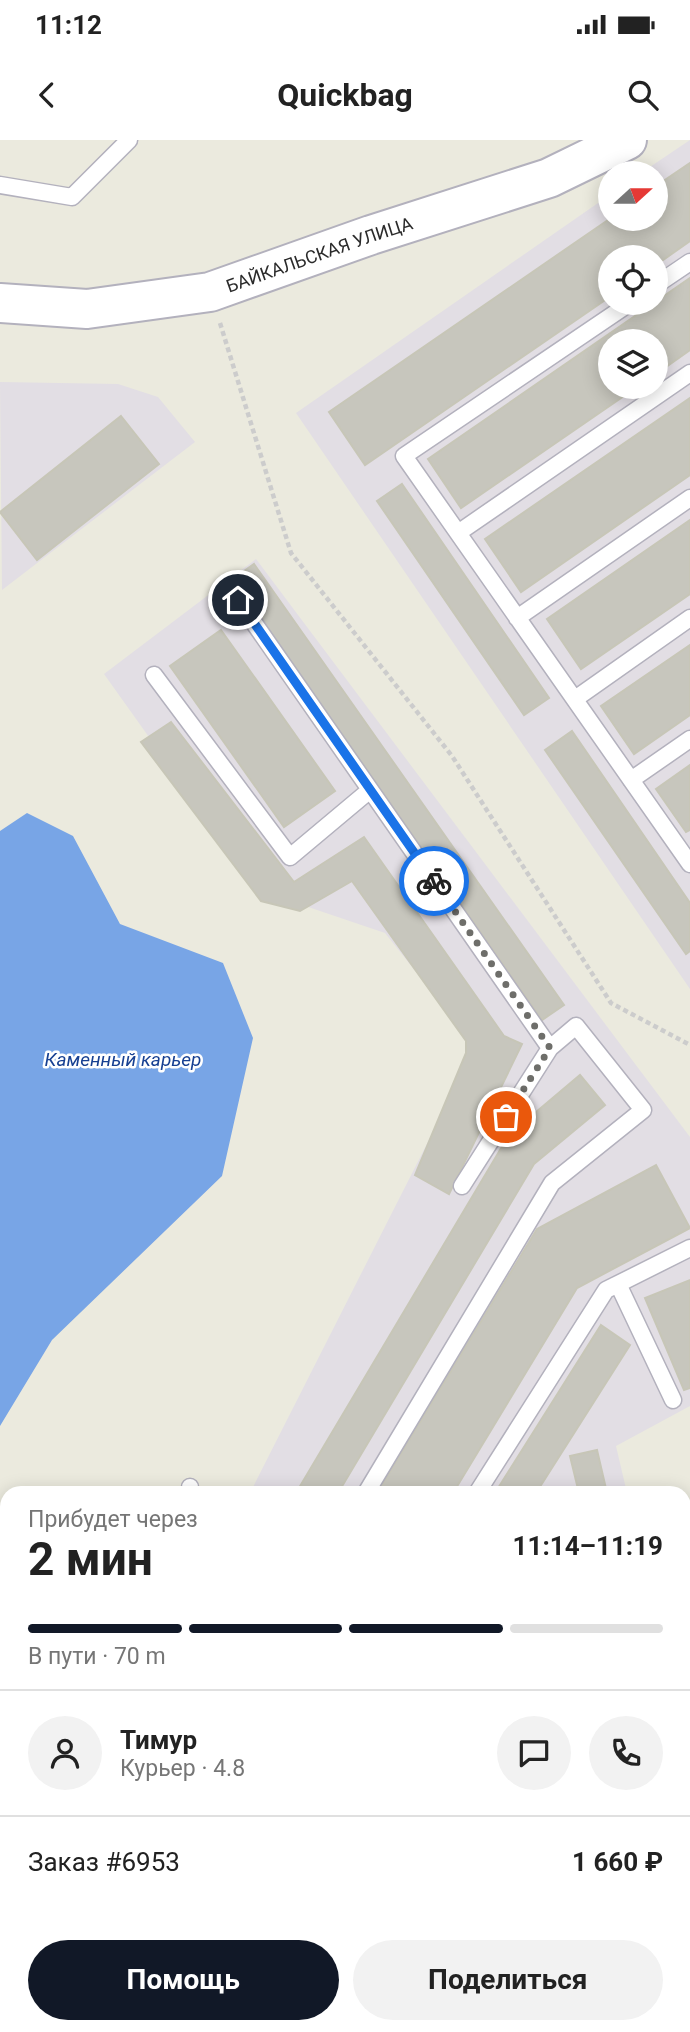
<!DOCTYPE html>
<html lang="ru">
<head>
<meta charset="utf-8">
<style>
  :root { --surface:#fff; --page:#f2f2f2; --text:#222; --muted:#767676; --line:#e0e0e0; --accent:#111827 }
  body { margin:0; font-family:Roboto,sans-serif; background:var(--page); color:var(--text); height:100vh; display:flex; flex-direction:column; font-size:26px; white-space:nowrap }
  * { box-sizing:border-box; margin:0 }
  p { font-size:23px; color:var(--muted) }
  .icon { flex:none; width:38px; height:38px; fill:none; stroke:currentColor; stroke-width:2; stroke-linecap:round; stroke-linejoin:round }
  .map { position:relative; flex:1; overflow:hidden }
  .details { position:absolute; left:0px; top:1346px; width:691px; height:548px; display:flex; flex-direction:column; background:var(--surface); border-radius:21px 21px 0 0; box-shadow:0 4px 18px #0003 }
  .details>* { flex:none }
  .needle { width:46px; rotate:69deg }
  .controls { position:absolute; left:598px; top:21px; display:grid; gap:14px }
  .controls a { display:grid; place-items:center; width:70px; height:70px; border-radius:50%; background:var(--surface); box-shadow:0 4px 18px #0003; font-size:35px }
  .pin { position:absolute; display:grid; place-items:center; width:60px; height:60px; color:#fff; margin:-30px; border:4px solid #fff; border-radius:50%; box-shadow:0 2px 7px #0007 }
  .courier { position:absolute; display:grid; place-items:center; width:70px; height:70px; margin:-35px; border:5px solid #1a73e8; border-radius:50%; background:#fff; color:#222; box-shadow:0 2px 9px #0007 }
  .overview em { font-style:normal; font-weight:700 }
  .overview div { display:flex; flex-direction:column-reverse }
  .overview { display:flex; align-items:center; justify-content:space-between; height:119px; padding:0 28px }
  h1 { font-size:46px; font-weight:700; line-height:52px }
  .bar { display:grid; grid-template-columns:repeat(4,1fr); gap:10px 7px; align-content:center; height:84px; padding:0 28px }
  .bar i { height:9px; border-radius:5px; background:var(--line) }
  .bar .current { background:var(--accent) }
  .bar p { grid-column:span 4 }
  .line { display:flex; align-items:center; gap:18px; padding:0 28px; border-top:2px solid var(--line) }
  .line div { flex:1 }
  .round { display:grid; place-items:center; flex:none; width:74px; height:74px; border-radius:37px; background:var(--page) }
  .primary-button { display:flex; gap:14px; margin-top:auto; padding:14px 28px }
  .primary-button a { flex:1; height:80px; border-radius:42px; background:var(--accent); color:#fff; font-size:28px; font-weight:700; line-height:80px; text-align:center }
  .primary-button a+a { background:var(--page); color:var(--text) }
  .status { display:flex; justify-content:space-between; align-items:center; height:49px; padding:0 35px; background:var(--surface); direction:ltr }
  .status svg { height:19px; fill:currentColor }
  header { display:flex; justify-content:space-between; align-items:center; height:91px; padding:0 28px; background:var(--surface); font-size:32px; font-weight:700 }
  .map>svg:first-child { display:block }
  .industrial { fill:#e2dee4; fill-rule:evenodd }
  .water { fill:#78a5e6 }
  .building { fill:#c7c6bd; stroke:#c7c6b7; stroke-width:2 }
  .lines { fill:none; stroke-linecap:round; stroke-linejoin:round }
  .lane-casing { stroke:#b3b1bd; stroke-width:19 }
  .street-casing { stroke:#b3b1bd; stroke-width:37 }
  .secondary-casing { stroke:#b3b1bd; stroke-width:42 }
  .path { stroke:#ccc; stroke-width:4.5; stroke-dasharray:5 3.5; stroke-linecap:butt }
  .lane { stroke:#fff; stroke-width:16 }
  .street { stroke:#fff; stroke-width:33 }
  .secondary { stroke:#fff; stroke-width:38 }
  .done { stroke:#6e6e6a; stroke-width:7; stroke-dasharray:0 12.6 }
  .route { stroke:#1a73e8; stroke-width:9 }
  .labels { text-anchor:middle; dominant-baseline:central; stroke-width:5; stroke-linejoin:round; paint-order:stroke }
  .street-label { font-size:18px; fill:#2b2b2b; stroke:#fff }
  .water-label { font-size:19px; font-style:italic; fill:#174092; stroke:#fff }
</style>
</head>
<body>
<div class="status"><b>11:12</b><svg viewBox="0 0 49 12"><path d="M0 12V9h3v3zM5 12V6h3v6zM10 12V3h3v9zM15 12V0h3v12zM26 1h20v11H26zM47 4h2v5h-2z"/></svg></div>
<header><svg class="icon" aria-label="back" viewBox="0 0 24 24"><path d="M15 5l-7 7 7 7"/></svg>Quickbag<svg class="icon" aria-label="search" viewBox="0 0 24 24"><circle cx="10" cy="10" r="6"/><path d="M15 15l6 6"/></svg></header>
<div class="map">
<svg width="690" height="1892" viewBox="0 0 690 1892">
  <rect width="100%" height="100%" fill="#ebeade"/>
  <path class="industrial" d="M690,0V849L296,273L611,54V79H656V33H641ZM611,117H656V163H611ZM611,201H656V247H611Z
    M0,242L118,244L158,257L195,302L2,450Z
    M256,419L690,997V1266L616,1306L627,1353H250L476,907L385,793L258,750L104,534Z
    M7,1551V1886L516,1887L501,1892H0V1560Z"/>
  <path class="water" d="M27,673L73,696L120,784L223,823L253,898L222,1036L52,1200L0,1286V691Z"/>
  <path class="building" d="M690,23V101L656,125V117H611V156L365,325L329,272L611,78L656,79V46Z
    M690,138V210L656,234V201H611V247H637L461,368L428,319Z
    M690,258V335L521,452L485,399Z
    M121,276L159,324L37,420L0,372Z
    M402,344L549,558L524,575L377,361Z
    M690,380V454L581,529L547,479Z
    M254,424L564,865L542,880L233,439Z
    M221,490L335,651L284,687L170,526Z
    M690,505V575L634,614L601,566Z
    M171,582L294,742L364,697L504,896L522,904L449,1054L415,1035L466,913V901L352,741L300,771L261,761L141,602Z
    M572,591L690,763V811L686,814L545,610Z
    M690,625V690L686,692L656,649Z
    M580,935L605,965L534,1024L338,1353H296L509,995Z
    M656,1025L690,1088L577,1148L453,1353H377L537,1089Z
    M690,1140V1248L684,1250L645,1158Z
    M601,1185L630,1205L536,1353H495Z
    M597,1310L607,1353H579L570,1316Z
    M7,1597V1686L0,1695V1606Z
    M12,1886H168L154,1892H0Z
    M278,1886H306L308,1892H263Z
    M369,1886H411L413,1892H371Z"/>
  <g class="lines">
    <defs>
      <path id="lane" d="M0,45L72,57L129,0
        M656,145L690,122
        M630,163L404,316L690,724
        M458,393L690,233
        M238,460L550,908L576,886L643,970L552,1043L366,1353
        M517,478L690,358
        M154,535L290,717L370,650
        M575,559L690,478
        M631,640L690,599
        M462,1046L550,908
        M618,1144L673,1260
        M190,1353V1347
        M477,1353L606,1150L690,1108
        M0,1789L7,1775
        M0,1868L7,1865
        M343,1886L345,1892
        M425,1886L427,1892
        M205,1892L220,1886"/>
      <path id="street" d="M684,1854L690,1852
        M538,1892L557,1886"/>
      <g id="secondary">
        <path id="s1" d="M0,163L87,169L210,152L371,95L549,38L627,0"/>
      </g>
    </defs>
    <use href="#lane" class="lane-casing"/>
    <use href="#street" class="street-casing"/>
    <use href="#secondary" class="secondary-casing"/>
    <path class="path" d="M220,183L291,413L452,616L611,863L690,905"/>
    <use href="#lane" class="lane"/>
    <use href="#street" class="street"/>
    <use href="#secondary" class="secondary"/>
  </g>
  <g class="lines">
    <path class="done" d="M434,741L550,908L506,977"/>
    <path class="route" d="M238,460L434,741"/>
  </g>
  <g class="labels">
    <g class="street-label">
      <text stroke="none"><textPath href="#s1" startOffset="327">БАЙКАЛЬСКАЯ УЛИЦА</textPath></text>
    </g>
    <g class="water-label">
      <text x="123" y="919">Каменный карьер</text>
    </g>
  </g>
</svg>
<div class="controls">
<a><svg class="needle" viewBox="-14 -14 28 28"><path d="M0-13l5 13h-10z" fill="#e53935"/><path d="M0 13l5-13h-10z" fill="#767676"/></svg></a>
<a><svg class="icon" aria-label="locate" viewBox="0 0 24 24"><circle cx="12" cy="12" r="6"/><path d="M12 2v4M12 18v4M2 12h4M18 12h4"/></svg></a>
<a><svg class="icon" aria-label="layers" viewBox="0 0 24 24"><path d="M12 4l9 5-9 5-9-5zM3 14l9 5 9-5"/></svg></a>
</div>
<div class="pin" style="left:506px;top:977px;background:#ea580c"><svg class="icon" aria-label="bag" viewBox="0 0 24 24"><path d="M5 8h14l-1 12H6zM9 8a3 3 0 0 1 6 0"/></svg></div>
<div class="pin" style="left:238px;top:460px;background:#1f2937"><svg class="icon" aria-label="home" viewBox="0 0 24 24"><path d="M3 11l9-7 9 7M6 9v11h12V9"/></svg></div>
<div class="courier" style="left:434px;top:741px"><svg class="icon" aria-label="bike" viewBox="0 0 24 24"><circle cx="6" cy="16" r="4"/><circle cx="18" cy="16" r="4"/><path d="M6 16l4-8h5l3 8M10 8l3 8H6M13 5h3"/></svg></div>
<section class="details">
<div class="overview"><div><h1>2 мин</h1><p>Прибудет через</p></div><em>11:14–11:19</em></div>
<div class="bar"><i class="current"></i><i class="current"></i><i class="current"></i><i></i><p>В пути · 70 m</p></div>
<div class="line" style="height:126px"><a class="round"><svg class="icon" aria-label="person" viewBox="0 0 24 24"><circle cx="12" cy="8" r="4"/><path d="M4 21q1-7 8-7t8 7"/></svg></a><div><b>Тимур</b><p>Курьер · 4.8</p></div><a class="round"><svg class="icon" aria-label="chat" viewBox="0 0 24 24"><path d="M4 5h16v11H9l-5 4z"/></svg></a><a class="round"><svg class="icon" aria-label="phone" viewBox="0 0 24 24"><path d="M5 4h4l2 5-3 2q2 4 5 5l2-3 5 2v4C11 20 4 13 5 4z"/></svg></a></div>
<div class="line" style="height:91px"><div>Заказ #6953</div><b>1 660 ₽</b></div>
<div class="primary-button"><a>Помощь</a><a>Поделиться</a></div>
</section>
</div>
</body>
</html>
